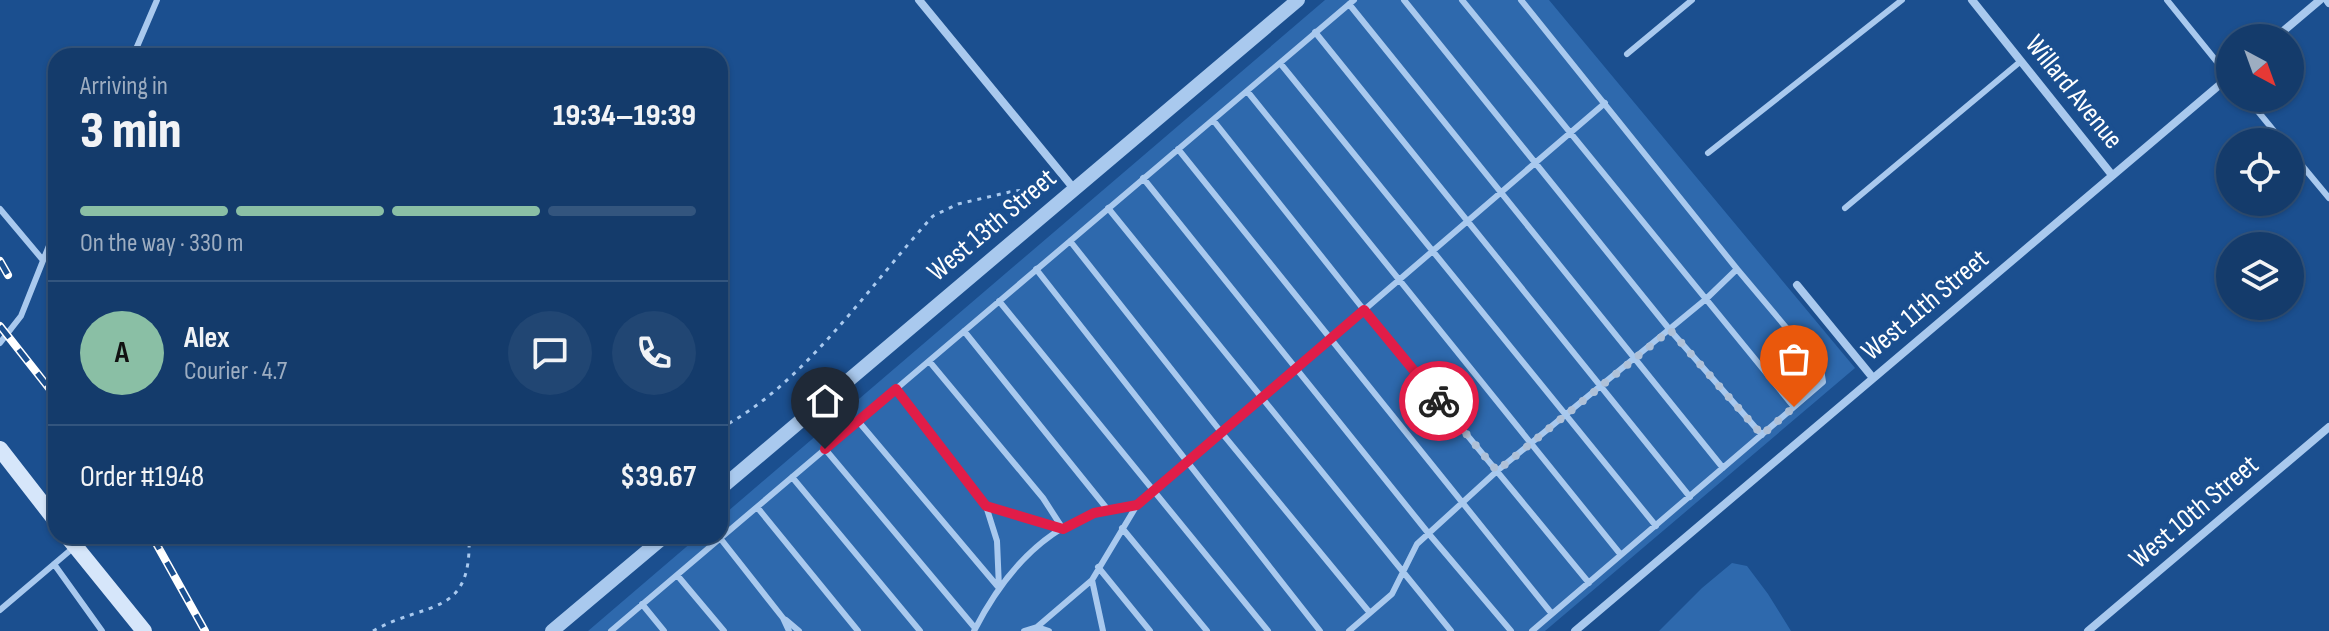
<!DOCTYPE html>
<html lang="en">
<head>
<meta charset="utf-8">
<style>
  :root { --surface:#143b6b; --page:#214673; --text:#f1f3f6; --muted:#9dadc1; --line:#33557e; --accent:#8abfa5 }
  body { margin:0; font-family:"Sofia Sans Condensed",sans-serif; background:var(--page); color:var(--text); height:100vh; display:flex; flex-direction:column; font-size:30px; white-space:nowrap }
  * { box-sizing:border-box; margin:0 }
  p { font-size:26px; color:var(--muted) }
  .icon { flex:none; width:44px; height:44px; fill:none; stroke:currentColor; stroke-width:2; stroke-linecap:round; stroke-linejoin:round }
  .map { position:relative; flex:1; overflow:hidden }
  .side { position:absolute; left:48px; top:48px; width:680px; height:496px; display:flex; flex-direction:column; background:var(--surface); border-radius:24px; box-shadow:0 2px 6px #0004,0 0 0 2px var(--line) }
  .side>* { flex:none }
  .needle { width:52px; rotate:139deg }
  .controls { position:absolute; left:2216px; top:24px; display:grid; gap:16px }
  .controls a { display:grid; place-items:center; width:88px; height:88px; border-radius:50%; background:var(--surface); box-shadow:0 2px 6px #0004,0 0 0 2px var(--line); font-size:40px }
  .pin { position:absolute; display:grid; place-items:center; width:68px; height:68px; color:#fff; margin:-82px -34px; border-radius:50% 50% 50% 0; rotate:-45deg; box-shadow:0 0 8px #0007 }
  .pin .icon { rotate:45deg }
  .courier { position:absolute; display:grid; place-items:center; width:80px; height:80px; margin:-40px; border:6px solid #e11d48; border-radius:50%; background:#fff; color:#222; box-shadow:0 2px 10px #0007 }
  .summary em { font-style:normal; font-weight:800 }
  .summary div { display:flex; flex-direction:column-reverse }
  .summary { display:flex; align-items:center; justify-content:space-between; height:136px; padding:0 32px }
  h1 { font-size:52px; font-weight:800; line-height:60px }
  .bar { display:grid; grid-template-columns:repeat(4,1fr); gap:12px 8px; align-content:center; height:96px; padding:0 32px }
  .bar i { height:10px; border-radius:6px; background:var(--line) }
  .bar .on { background:var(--accent) }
  .bar p { grid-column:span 4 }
  .line { display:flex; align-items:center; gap:20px; padding:0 32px; border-top:2px solid var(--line) }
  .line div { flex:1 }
  .round { display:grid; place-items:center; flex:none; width:84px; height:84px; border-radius:42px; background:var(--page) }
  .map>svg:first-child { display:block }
  .green { fill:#2e69ad }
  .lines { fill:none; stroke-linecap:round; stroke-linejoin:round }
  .path { stroke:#a9c9ee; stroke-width:3; stroke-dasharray:4 6; stroke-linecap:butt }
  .service { stroke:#a9c9ee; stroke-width:6 }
  .minor { stroke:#a9c9ee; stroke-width:8 }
  .tertiary { stroke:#a9c9ee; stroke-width:14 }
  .secondary { stroke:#d6e6fa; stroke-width:16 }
  .rail-casing { stroke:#fff; stroke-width:8 }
  .rail { stroke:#1b4f8f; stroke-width:5; stroke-dasharray:15; stroke-linecap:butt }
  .done { stroke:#afc1d8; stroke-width:8; stroke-dasharray:0 14.4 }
  .route { stroke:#e11d48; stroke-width:10 }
  .labels { text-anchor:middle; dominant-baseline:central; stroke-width:8; stroke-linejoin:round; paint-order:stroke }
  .street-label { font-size:28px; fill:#fff; stroke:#1b4f8f }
</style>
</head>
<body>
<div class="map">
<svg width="2329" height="631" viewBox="0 0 2329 631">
  <rect width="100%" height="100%" fill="#1b4f8f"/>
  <path class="green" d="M1325,0H1549L1855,368L1545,631H588L699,536H720V518Z
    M1732,563L1747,566L1768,594L1791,631H1659L1702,588Z"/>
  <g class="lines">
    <path class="path" d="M720,428C802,387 870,285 933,216L958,204L1014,191L1050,188
      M373,631C428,600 472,618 469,536"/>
    <path class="service" d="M1404,0L1670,330L1762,435
      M1462,0L1794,407L1532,631
      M2167,0L2230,78
      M1349,4L1723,468
      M1315,32L1690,497
      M1627,54L1692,0
      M133,56L157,0
      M1280,63L1656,526
      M1247,91L1621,555
      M2247,98L2283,142
      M1213,120L1364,310L1589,583
      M1178,149L1552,614
      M2290,151L2329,198
      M1708,153L1902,0
      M1143,178L1429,534L1511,631
      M1108,208L1451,631
      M1845,208L2021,61
      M0,209L42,259
      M1070,241L1221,432L1370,613
      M1036,269L1320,631
      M1737,269L1821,369L1823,382L1794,407
      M999,301L1268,631
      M964,331L1108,510
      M0,343L21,316L56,228
      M929,361L1043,498L1063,529
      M896,389L986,506L997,541L999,588
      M858,421L999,588
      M825,449L975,628
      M792,477L920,631
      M1137,505L1605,103
      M986,506L1062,529
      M757,507L858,631
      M1122,528L1207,631
      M720,538L783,618L789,631
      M54,564L102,631
      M1098,567L1150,631
      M677,575L724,631
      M1092,580L1103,631
      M642,604L664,631
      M0,610L73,548
      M786,620L799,631
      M611,631L1354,0
      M974,631C1000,580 1038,532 1095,513C1108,509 1123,507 1137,505L1092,580L1037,627L1024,631
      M1038,631L1037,627L1049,631
      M1349,631L1392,594L1417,544L1497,471L1706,299L1737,269L1521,0"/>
    <path class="minor" d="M919,0L1075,190
      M1972,0L2112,175
      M2327,0L2329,3
      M2275,38L2320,0
      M1797,285L1873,378
      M1575,631L2230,76
      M2088,631L2329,427"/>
    <path class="tertiary" d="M720,489L1298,0
      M552,631L665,536"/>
    <path class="secondary" d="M0,449L56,521
      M67,536L144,631"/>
    <defs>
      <path id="rail" d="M0,261L8,275
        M0,326L56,397
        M152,536L205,631"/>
    </defs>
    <use href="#rail" class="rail-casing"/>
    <use href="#rail" class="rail"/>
  </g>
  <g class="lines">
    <path class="done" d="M1439,401L1497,471L1670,330L1762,435L1794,407"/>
    <path class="route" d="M825,449L896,389L986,506L1063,529L1094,513L1137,505L1364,310L1439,401"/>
  </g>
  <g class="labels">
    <g class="street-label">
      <text transform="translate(2074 92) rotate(51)">Willard Avenue</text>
      <text transform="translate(992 225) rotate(-40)">West 13th Street</text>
      <text transform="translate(1925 305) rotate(-40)">West 11th Street</text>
      <text transform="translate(2194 512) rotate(-40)">West 10th Street</text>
    </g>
  </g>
</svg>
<div class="controls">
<a><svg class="needle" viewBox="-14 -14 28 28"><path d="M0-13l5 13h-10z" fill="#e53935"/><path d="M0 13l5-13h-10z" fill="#9dadc1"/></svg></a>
<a><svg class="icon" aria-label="locate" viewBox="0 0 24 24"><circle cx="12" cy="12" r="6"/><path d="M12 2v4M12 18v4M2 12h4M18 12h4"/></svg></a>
<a><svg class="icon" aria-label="layers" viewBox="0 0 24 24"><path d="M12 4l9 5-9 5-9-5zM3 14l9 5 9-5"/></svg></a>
</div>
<div class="pin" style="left:1794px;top:407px;background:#ea580c"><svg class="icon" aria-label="bag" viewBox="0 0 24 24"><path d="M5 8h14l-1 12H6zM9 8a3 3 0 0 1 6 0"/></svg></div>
<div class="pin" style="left:825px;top:449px;background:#1f2937"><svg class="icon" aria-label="home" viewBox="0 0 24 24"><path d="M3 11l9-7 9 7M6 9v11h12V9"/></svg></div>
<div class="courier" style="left:1439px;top:401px"><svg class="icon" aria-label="bike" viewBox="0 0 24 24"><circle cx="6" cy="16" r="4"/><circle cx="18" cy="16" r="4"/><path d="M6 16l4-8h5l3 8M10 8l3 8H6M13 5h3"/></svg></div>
<section class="side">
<div class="summary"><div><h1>3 min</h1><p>Arriving in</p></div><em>19:34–19:39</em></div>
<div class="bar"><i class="on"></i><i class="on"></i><i class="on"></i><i></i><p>On the way · 330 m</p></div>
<div class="line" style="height:144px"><b class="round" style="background:var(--accent);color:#111">A</b><div><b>Alex</b><p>Courier · 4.7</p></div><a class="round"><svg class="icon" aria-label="chat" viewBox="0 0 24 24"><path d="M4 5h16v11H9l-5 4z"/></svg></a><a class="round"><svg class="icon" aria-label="phone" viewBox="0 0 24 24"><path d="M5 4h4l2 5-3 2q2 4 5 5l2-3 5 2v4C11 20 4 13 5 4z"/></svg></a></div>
<div class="line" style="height:104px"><div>Order #1948</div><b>$39.67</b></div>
</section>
</div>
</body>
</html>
